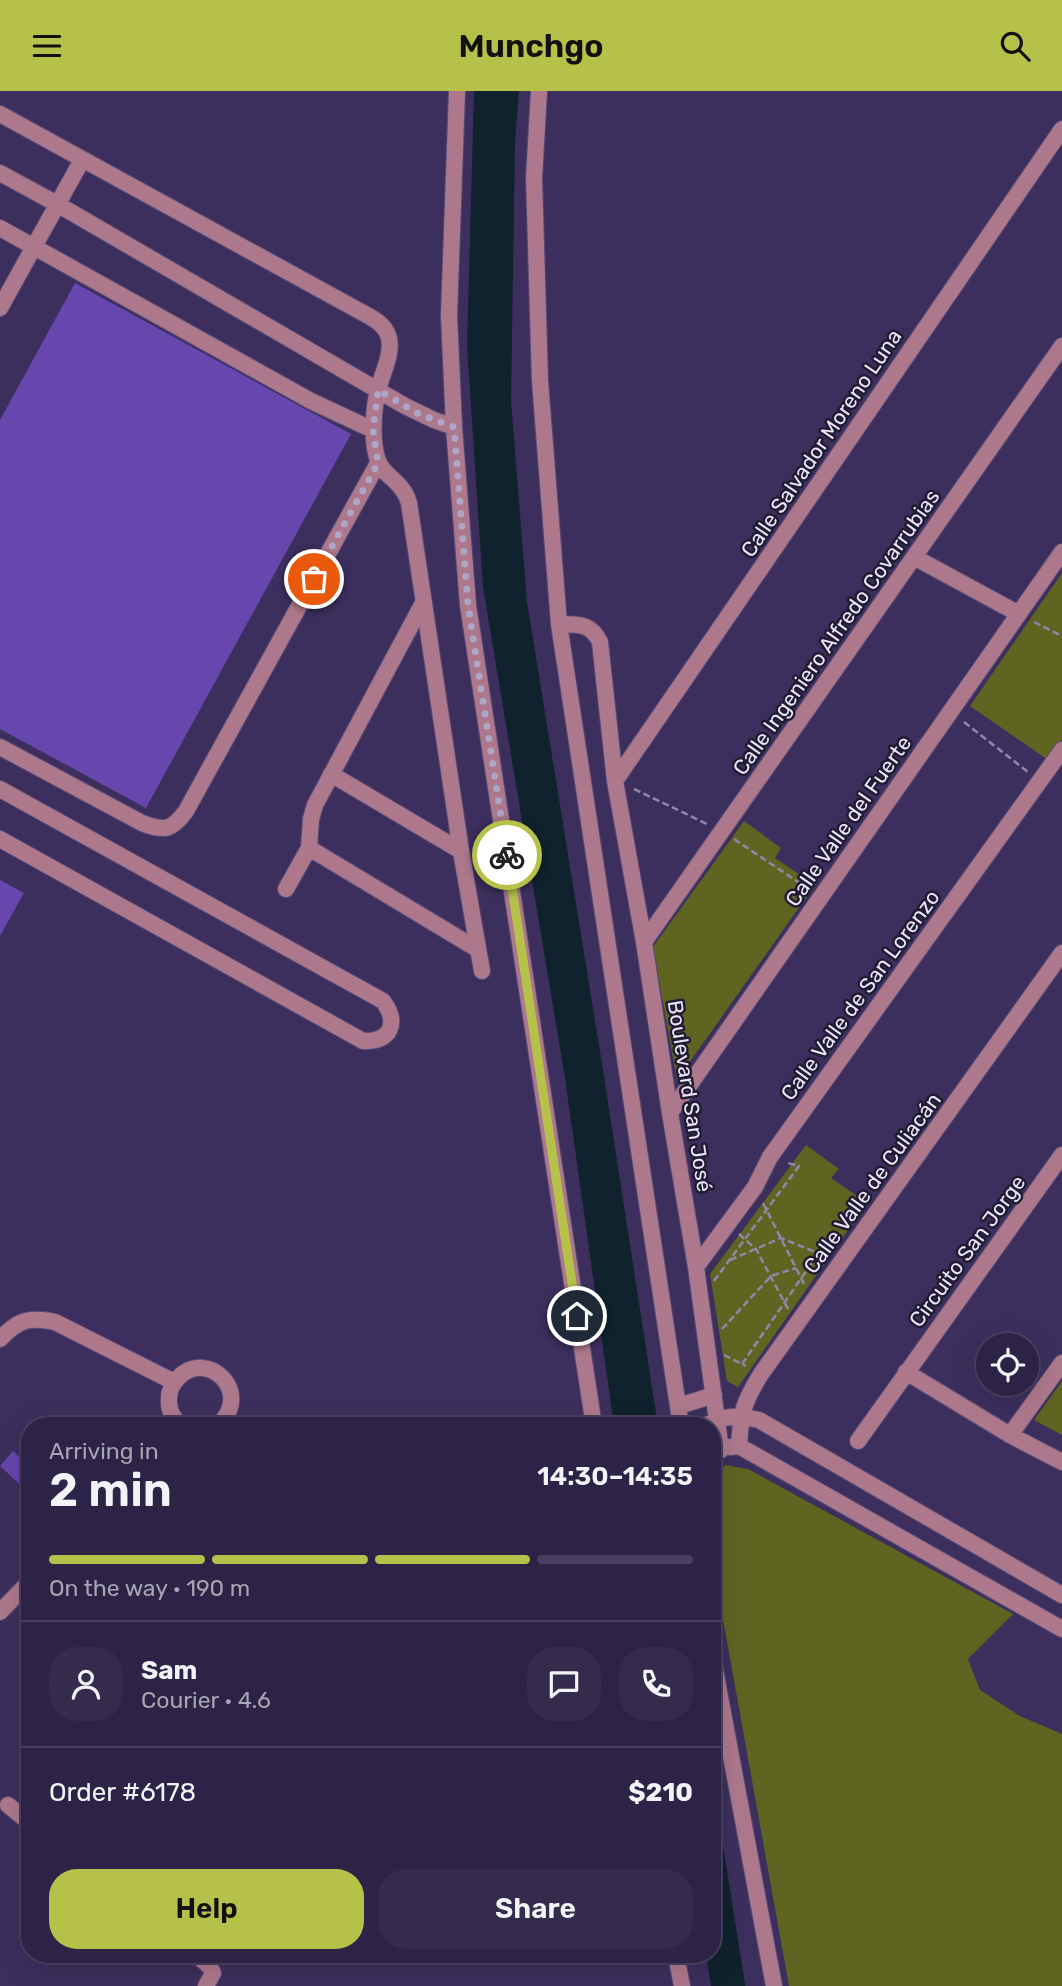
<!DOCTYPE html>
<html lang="en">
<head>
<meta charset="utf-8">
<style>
  :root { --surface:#2d2346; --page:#352b4d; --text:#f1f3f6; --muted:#a7a4b3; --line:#48405f; --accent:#b6c149 }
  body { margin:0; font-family:Rubik,sans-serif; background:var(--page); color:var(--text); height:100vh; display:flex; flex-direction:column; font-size:26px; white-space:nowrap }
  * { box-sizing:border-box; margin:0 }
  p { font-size:23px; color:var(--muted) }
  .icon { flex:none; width:38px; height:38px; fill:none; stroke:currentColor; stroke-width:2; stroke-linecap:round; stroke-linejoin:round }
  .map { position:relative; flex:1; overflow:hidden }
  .sheet { position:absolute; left:21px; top:1326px; width:700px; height:546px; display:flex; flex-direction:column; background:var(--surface); border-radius:28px; box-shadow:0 7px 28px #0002,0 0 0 2px var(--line) }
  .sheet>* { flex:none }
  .buttons { position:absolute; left:976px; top:1242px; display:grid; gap:14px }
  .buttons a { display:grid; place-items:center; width:63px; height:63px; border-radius:50%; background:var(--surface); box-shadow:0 7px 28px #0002,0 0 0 2px var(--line); font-size:35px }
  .pin { position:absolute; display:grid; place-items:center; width:60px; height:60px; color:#fff; margin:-30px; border:4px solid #fff; border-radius:50%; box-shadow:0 2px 7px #0007 }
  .courier { position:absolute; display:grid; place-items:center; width:70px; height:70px; margin:-35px; border:5px solid #b6c149; border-radius:50%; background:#fff; color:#222; box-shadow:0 2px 9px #0007 }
  .overview em { font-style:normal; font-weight:600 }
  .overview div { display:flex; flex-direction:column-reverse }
  .overview { display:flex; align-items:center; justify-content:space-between; height:119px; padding:0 28px }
  h1 { font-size:46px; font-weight:600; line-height:52px }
  .bar { display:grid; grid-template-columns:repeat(4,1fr); gap:10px 7px; align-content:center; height:84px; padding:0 28px }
  .bar i { height:9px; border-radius:5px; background:var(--line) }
  .bar .active { background:var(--accent) }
  .bar p { grid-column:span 4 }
  .line { display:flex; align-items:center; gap:18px; padding:0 28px; border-top:2px solid var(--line) }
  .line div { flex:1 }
  .round { display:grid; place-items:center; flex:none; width:74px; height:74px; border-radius:28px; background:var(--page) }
  .action { display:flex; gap:14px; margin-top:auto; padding:14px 28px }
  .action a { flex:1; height:80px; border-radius:28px; background:var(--accent); color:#111; font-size:28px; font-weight:600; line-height:80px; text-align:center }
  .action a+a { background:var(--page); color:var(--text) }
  header { display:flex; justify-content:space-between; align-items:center; height:91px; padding:0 28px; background:var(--accent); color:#111; font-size:32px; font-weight:600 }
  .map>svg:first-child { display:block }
  .green { fill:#5f6521 }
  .water { fill:#10222d }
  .building { fill:#6746ad }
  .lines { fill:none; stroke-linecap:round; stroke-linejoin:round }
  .minor-casing { stroke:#584c77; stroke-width:18 }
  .path { stroke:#9187ab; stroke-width:2.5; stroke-dasharray:7 3.5; stroke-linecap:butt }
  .minor { stroke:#ad788c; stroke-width:16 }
  .done { stroke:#aea6c6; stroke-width:7; stroke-dasharray:0 12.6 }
  .route { stroke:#b6c149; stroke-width:9 }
  .labels { text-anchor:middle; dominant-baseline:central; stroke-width:5; stroke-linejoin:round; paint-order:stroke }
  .street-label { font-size:21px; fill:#ebe6fe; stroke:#211c31 }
</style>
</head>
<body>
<header><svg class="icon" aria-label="menu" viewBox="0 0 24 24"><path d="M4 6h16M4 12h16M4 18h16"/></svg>Munchgo<svg class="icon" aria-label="search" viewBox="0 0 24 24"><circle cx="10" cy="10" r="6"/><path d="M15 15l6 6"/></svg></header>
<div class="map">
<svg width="1062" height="1895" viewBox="0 0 1062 1895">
  <rect width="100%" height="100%" fill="#3c2f5d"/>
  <path class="green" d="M1062,482V648L1048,669L970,615Z
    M744,730L781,757L775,767L815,794L677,989L653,856Z
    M806,1054L839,1078L831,1087L867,1112L738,1296L727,1290L710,1183Z
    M1062,1290V1344L1034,1329Z
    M725,1374L748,1378L1013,1523L968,1568L980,1599L1020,1625L1062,1643V1895H789L712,1467V1393Z"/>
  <path class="water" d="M474,0H519L515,51L511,310L527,511L603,979L658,1335H614L565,987L483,496L467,255Z
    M712,1685L745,1893V1895H711L706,1864H712Z"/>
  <path class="building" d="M75,192L351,343L146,717L0,638V329Z
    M0,789L24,802L0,845Z
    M13,1360L30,1377V1403L0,1375Z"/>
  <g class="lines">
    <defs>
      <path id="minor" d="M457,0L449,224L454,336L468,514L594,1335
        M539,0L534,87L540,290L559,533L681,1335
        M0,23L365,223C374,228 384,233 388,244C394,260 383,280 379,296C373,316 371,350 378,370C383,385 403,390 409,412L461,760L482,880
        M0,82L57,113L405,315L434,329L454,336
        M0,137L311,310L373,339
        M0,217L82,69
        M914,466L1019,523
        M559,533C578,534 590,531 600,551L615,690L644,851L670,1022L696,1176L721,1359
        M0,656L142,732C165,741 172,739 186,720L378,372
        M331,683L461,760
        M615,690L1062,38
        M0,698L383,910C399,932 391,951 363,950L0,748
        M309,757L477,858
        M286,798L309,757L311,728L315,714L423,512
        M644,851L1062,255
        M670,1022L1062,461
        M696,1176L755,1096L770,1066L1062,659
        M0,1248C19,1228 29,1226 55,1231L174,1291
        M906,1281L1010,1344L1062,1371
        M679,1315L714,1304
        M183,1335C173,1329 168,1319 169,1307C169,1299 172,1293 178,1287C208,1256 255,1303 217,1335
        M705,1335C725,1324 736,1324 759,1329L1062,1504
        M1010,1344L1062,1272
        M858,1350L1062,1064
        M739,1355C741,1321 743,1312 761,1283L1062,862
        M730,1356L739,1355L1062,1538
        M0,1521L30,1490
        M712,1563L774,1895
        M8,1714L30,1732
        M197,1864L210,1876L213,1882L206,1895
        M676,1864L682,1895"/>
    </defs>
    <use href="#minor" class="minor-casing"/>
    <path class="path" d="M1034,531L1062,545
      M964,631L1028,681
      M634,698L707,733
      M734,748L807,797
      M763,1112L804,1193
      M739,1143L756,1158L788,1218
      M730,1169L781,1147L825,1165
      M714,1190L799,1075L788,1072
      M722,1238L771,1185L796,1177
      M724,1264L746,1275
      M742,1273L818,1163"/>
    <use href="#minor" class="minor"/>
  </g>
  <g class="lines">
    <path class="done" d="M314,488L378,372L373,339L378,299L419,323L454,336L468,514L507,764"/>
    <path class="route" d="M507,764L577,1225"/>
  </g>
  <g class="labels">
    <g class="street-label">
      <text transform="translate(821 352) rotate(-56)">Calle Salvador Moreno Luna</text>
      <text transform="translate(836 541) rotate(-55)">Calle Ingeniero Alfredo Covarrubias</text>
      <text transform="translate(848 730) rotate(-55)">Calle Valle del Fuerte</text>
      <text transform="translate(860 904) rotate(-54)">Calle Valle de San Lorenzo</text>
      <text transform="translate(690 1005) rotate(81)">Boulevard San José</text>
      <text transform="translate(872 1092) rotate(-54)">Calle Valle de Culiacán</text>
      <text transform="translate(967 1160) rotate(-54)">Circuito San Jorge</text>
    </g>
  </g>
</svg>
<div class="buttons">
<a><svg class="icon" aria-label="locate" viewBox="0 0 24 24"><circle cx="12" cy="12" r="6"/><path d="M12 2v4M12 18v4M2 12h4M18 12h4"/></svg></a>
</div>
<div class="pin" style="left:314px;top:488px;background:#ea580c"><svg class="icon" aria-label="bag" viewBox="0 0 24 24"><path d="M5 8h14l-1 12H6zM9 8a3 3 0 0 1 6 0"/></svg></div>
<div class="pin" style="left:577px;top:1225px;background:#1f2937"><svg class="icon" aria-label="home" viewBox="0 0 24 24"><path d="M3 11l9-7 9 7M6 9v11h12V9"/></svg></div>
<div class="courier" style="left:507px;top:764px"><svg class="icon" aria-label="bike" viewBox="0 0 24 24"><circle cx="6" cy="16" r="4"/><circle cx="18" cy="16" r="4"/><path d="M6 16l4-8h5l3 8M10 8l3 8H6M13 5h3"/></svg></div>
<section class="sheet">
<div class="overview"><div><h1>2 min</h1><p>Arriving in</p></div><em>14:30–14:35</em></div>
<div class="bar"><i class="active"></i><i class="active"></i><i class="active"></i><i></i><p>On the way · 190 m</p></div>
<div class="line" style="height:126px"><a class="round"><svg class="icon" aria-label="person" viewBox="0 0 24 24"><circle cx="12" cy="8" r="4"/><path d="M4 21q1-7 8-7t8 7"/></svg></a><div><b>Sam</b><p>Courier · 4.6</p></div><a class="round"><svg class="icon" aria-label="chat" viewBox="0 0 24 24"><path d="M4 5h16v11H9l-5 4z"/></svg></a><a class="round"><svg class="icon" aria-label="phone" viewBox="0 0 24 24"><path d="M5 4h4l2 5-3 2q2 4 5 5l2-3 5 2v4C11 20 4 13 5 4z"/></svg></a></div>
<div class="line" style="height:91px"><div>Order #6178</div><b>$210</b></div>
<div class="action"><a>Help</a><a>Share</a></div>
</section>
</div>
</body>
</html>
